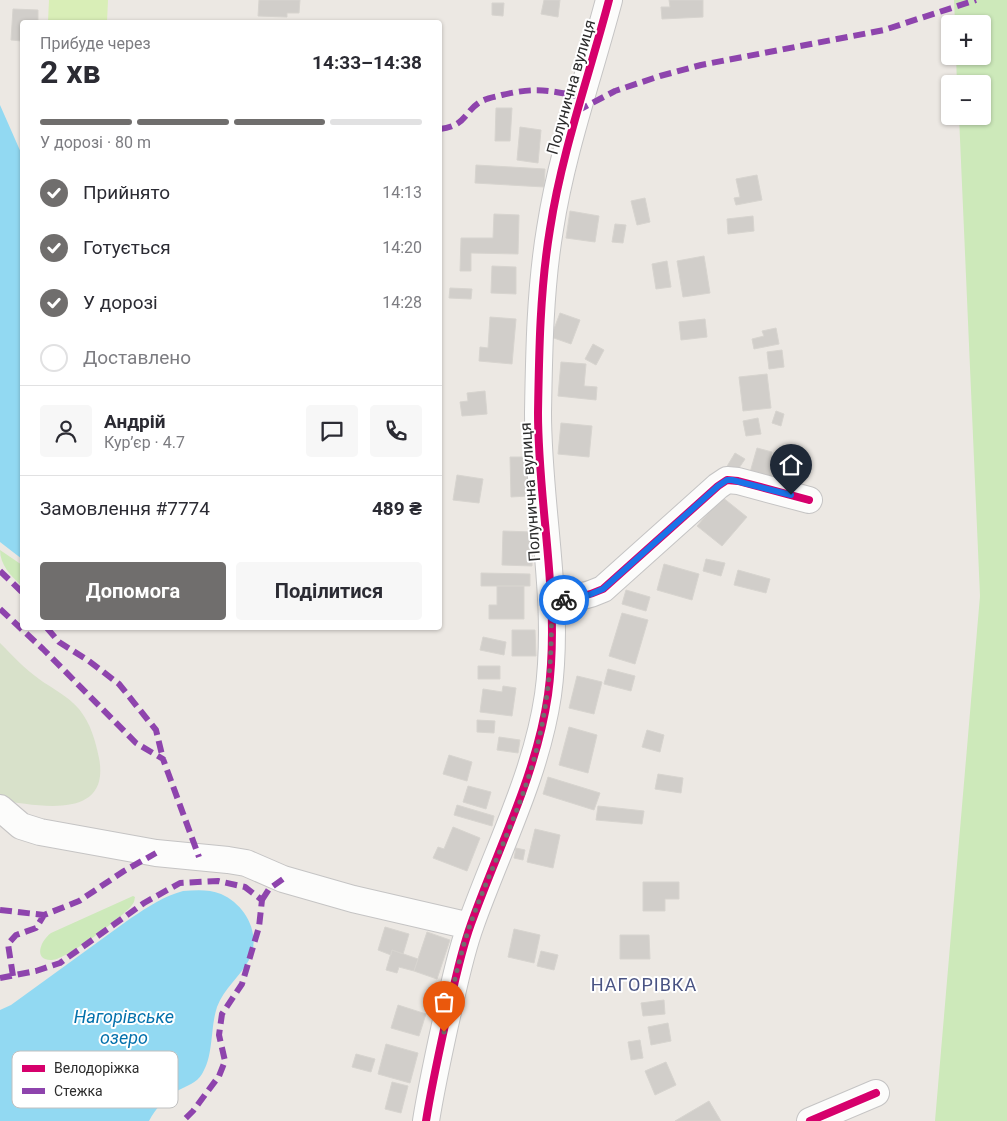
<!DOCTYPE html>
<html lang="uk">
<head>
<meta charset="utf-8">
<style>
  :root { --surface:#fff; --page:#f7f7f7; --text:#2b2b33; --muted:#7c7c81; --line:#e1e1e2; --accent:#706e6d }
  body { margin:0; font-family:Roboto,sans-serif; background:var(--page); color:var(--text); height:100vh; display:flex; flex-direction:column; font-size:19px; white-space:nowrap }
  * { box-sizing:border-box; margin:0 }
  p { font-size:16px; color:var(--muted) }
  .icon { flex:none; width:28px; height:28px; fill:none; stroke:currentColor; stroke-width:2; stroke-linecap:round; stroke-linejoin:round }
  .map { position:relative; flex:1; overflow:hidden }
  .sheet { position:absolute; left:20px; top:20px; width:422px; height:610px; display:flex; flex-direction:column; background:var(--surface); border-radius:5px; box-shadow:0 1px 4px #0004 }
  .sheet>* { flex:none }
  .tools { position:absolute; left:941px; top:15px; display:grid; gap:10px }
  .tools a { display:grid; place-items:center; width:50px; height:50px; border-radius:5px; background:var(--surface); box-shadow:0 1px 4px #0004; font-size:25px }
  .pin { position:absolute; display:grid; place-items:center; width:42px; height:42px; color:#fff; margin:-51px -21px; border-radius:50% 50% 50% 0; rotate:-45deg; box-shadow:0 0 5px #0007 }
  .pin .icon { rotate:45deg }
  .courier { position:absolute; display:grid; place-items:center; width:50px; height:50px; margin:-25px; border:4px solid #1a73e8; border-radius:50%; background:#fff; color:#222; box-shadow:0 1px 6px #0007 }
  .head em { font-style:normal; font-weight:700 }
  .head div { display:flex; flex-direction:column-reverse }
  .head { display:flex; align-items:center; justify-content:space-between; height:85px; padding:0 20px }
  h1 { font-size:32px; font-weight:700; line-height:38px }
  .bar { display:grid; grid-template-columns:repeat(4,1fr); gap:8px 5px; align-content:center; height:60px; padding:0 20px }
  .bar i { height:6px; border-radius:4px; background:var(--line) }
  .bar .on { background:var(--accent) }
  .bar p { grid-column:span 4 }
  .line { display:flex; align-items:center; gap:12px; padding:0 20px; border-top:1px solid var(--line) }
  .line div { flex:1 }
  .round { display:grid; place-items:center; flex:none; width:52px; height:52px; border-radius:5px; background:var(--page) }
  ol { padding:0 20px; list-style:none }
  li { display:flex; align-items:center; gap:15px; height:55px }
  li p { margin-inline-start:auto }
  li .icon { padding:5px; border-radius:50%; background:var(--accent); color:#fff; stroke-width:4 }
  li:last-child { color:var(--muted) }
  li i { width:28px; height:28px; border:2px solid var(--line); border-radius:50% }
  .primary-button { display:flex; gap:10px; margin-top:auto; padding:10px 20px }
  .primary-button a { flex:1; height:58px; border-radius:5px; background:var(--accent); color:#fff; font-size:20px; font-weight:700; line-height:58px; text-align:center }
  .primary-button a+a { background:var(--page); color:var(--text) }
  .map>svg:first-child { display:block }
  .green { fill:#cde9ba }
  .cemetery { fill:#d8e1ca }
  .pitch { fill:#d9eeb7 }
  .water { fill:#92d9f2 }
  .building { fill:#d1ceca; stroke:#d7d4cf }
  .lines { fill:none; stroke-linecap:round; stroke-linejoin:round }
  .minor-casing { stroke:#c5c4c4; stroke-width:28 }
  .minor { stroke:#fcfcfb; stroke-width:26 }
  .quiet { stroke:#8e44ad; stroke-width:6; stroke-dasharray:12 6; stroke-linecap:butt }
  .cycleway-casing { stroke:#fff; stroke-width:11 }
  .cycleway { stroke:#d6006c; stroke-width:8 }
  .done { stroke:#706e6d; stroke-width:5; stroke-dasharray:0 9 }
  .route { stroke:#1a73e8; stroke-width:6 }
  .labels { text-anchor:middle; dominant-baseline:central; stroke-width:4; stroke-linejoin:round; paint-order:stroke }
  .street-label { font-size:16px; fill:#2d2d2d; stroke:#fff }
  .neighbourhood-label { font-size:18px; letter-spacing:1px; fill:#495383; stroke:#fff }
  .water-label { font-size:18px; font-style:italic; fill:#0371ac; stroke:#fff }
  .key { fill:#fff; stroke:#c0c0c0; stroke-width:1 }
  .key-label { font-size:14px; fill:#2d2d2d }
</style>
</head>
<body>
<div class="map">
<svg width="1007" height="1121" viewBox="0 0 1007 1121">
  <rect width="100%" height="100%" fill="#ece8e3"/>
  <path class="green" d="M954,0H1007V1121H935L980,596L959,116H982V84H957L956,56H982V24H955Z
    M0,550L22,565V586C11,576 0,565 0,550Z
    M133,896L135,897C134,901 135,901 132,905C124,916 66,960 52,960C33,961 40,941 51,933Z"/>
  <path class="cemetery" d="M0,643C13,656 25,669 39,679C53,689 68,696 79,709C91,724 95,740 99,758C111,821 38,806 0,800Z"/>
  <path class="pitch" d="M49,0H108L107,22H48Z"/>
  <path class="water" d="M0,105L22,155V559L0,542Z
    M183,891C196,890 209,889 221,894C246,905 262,935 249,960C240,977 224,988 217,1007C210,1028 214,1055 202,1074C197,1083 186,1086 177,1091C164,1099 156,1108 149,1121H0V1010L11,1005L131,918C148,907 164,896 183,891Z"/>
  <path class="building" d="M259,0H300L299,13H287V17L258,16Z
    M544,0H560L558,17L541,14Z
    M669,0H703V17L662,19L661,7H670Z
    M492,3H504L503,16L492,15Z
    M13,9L38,10V22H22V41L11,40Z
    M496,108H512L510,141H495Z
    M520,127L541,130L538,163L517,160Z
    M476,165L545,169L544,187L475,183Z
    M757,175L762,200L736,205L734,198L740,197L736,179Z
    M645,198L650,222L637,225L631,201Z
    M570,211L599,216L595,242L566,238Z
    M494,214L519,215L518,254L471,253V271H460L461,238H493Z
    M753,216L754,231L728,234L727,219Z
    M615,224L626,225L623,243L612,242Z
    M704,256L710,293L683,297L677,261Z
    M667,261L671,287L656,289L652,264Z
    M492,266L516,267V294L491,293Z
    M450,288L472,289L471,299L449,298Z
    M560,313L580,320L571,344L551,337Z
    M490,317L516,319L512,364L479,361L480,347L488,348Z
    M705,319L707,337L681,340L679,322Z
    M776,328L779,344L754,349L752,339L764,336L762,331Z
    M593,344L604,350L596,365L585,359Z
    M782,350L784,367L769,369L767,352Z
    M561,362L586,364L584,386L597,387L596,400L558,396Z
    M767,374L771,408L743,411L739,377Z
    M485,391L487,414L462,416L460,402L468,401L467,393Z
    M776,411L784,414L781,426L772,423Z
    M758,418L761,434L746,436L743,421Z
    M561,423L592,426L589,457L558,454Z
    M757,448L772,452L771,457L778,459L772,482L749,476Z
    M735,453L745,459L735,474L726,468Z
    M510,457H527L528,496L511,497Z
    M457,475L483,479L479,503L453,500Z
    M722,497L747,517L722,546L697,526Z
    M503,531L533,532L532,566L502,565Z
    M706,559L725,563L721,576L703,571Z
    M664,564L699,574L692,600L657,590Z
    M738,570L770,579L766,593L734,585Z
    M481,573L530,574V586H481Z
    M497,586H524V619H489V605H497Z
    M626,590L650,597L646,611L622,604Z
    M622,613L648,620L635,664L609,656Z
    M512,630H535L536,656H512Z
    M483,637L506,642L504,655L480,650Z
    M478,666H500V679H478Z
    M608,669L635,676L631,691L604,684Z
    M577,676L602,682L594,714L569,708Z
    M503,686L516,688L512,716L480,712L483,689L502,692Z
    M477,720L495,721L494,733L477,732Z
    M569,727L597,735L588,773L559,765Z
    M647,730L664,735L660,752L642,747Z
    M499,737L520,740L518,753L497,750Z
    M449,755L472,762L467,781L443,774Z
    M658,774L683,778L681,793L655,789Z
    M548,777L600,793L594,810L543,794Z
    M468,786L491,792L486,809L463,802Z
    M457,805L494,816L492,826L454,815Z
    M598,806L644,811L642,824L596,820Z
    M453,827L480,838L467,871L433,858L438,847L444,849Z
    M535,829L560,835L553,868L527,862Z
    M516,848L525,850L523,860L514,858Z
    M643,882H679V899H665V911H643Z
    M385,927L409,934L403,954L392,950L391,955L378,950Z
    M514,929L540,935L534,963L508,957Z
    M427,932L450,940L437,979L414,971Z
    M620,935H649L650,959H620Z
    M392,950L418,959L414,971L399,967L397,973L386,970Z
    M541,951L558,955L554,970L537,966Z
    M664,1000L665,1014L643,1016L641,1003Z
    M398,1005L426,1014L419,1036L391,1028Z
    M668,1023L671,1041L651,1045L648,1027Z
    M640,1040L643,1058L631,1060L628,1042Z
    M386,1044L418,1053L410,1083L378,1074Z
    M356,1054L375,1059L371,1072L352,1067Z
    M666,1062L676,1085L655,1095L645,1071Z
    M392,1082L408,1086L401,1113L385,1109Z
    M709,1101L721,1121H675Z"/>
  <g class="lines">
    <defs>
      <path id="minor" d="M551,600C570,600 586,597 603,589L718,486L727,480L738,481L809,500
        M0,808L21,826L40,832L156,853L228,860L246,863L283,879L353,899L470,926
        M426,1121C431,1089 438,1057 445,1025C453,991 459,957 471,924C498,848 536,776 548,695C561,601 538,507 538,413C539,352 540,289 550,229C562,151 589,76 609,0
        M810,1121L876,1093"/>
    </defs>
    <use href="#minor" class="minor-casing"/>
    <use href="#minor" class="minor"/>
    <path class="quiet" d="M577,111L615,91L660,76L701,65L884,30L976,0
      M440,129C466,126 464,112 480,102C487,98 495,97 502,95C536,87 548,90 582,97
      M0,571L22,592
      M0,609L43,649L136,743L163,759L199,857
      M47,628L59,642L89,661L119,684L156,730L163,759
      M262,900L269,889L283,879
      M0,910L44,915L79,901L124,871L156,853
      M13,976L8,944L16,935L36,928L44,915
      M0,978L36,971L60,963L144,903L180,883L218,881L245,887L262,900L259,927L242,984L222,1014L219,1035L225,1061L219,1076L193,1111L183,1121"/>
    <defs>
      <path id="cycleway" d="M551,600C570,600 586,597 603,589L718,486L727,480L738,481L809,500
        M426,1121C431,1089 438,1057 445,1025C453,991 459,957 471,924C498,848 536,776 548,695C561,601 538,507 538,413C539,352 540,289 550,229C562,151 589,76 609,0
        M810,1121L876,1093"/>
    </defs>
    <use href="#cycleway" class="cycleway-casing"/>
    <use href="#cycleway" class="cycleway"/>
  </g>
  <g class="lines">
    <path class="done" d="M444,1032C451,997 458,960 470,925C489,872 516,820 532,766C548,711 553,657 551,600H564"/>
    <path class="route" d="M564,600L584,597L603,589L718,486L727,480H732L791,495"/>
  </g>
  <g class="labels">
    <g class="street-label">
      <text transform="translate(571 87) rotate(-74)">Полунична вулиця</text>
      <text transform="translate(530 492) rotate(-94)">Полунична вулиця</text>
    </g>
    <g class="neighbourhood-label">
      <text x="644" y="984">НАГОРІВКА</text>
    </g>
    <g class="water-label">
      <text x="124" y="1016">Нагорівське<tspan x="124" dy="21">озеро</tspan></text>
    </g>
  </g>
  <rect x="12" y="1051" width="166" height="57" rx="8" class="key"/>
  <rect x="22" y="1065" width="23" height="7" fill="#d6006c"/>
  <rect x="22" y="1088" width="23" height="6" fill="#8e44ad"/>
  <g class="key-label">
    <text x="54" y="1073">Велодоріжка</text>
    <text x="54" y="1096">Стежка</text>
  </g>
</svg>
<div class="tools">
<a>+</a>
<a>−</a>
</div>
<div class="pin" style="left:444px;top:1032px;background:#ea580c"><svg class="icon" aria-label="bag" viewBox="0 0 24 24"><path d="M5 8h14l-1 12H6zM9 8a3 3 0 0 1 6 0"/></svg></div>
<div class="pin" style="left:791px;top:495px;background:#1f2937"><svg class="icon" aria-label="home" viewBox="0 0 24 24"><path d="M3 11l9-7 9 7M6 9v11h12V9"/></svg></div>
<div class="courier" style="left:564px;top:600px"><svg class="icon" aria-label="bike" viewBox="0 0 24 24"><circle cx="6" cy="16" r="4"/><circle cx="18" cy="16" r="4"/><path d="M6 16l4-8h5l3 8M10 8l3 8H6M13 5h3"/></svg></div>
<section class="sheet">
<div class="head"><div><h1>2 хв</h1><p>Прибуде через</p></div><em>14:33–14:38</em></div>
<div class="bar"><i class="on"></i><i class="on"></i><i class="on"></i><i></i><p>У дорозі · 80 m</p></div>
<ol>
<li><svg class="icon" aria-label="check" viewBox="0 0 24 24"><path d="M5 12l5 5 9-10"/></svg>Прийнято<p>14:13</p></li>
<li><svg class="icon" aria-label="check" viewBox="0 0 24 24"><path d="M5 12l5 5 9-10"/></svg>Готується<p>14:20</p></li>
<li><svg class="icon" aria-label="check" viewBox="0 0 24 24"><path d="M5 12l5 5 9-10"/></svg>У дорозі<p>14:28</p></li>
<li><i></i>Доставлено</li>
</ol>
<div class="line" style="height:90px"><a class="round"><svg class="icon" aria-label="person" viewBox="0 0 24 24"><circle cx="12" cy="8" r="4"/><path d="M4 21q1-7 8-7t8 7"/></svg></a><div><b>Андрій</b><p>Кур’єр · 4.7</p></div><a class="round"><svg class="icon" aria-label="chat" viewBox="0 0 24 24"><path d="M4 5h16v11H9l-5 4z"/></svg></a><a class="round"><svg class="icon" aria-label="phone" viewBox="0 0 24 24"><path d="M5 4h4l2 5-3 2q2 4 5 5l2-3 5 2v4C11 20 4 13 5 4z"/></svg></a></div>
<div class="line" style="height:65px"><div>Замовлення #7774</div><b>489 ₴</b></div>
<div class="primary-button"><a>Допомога</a><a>Поділитися</a></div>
</section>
</div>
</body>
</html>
